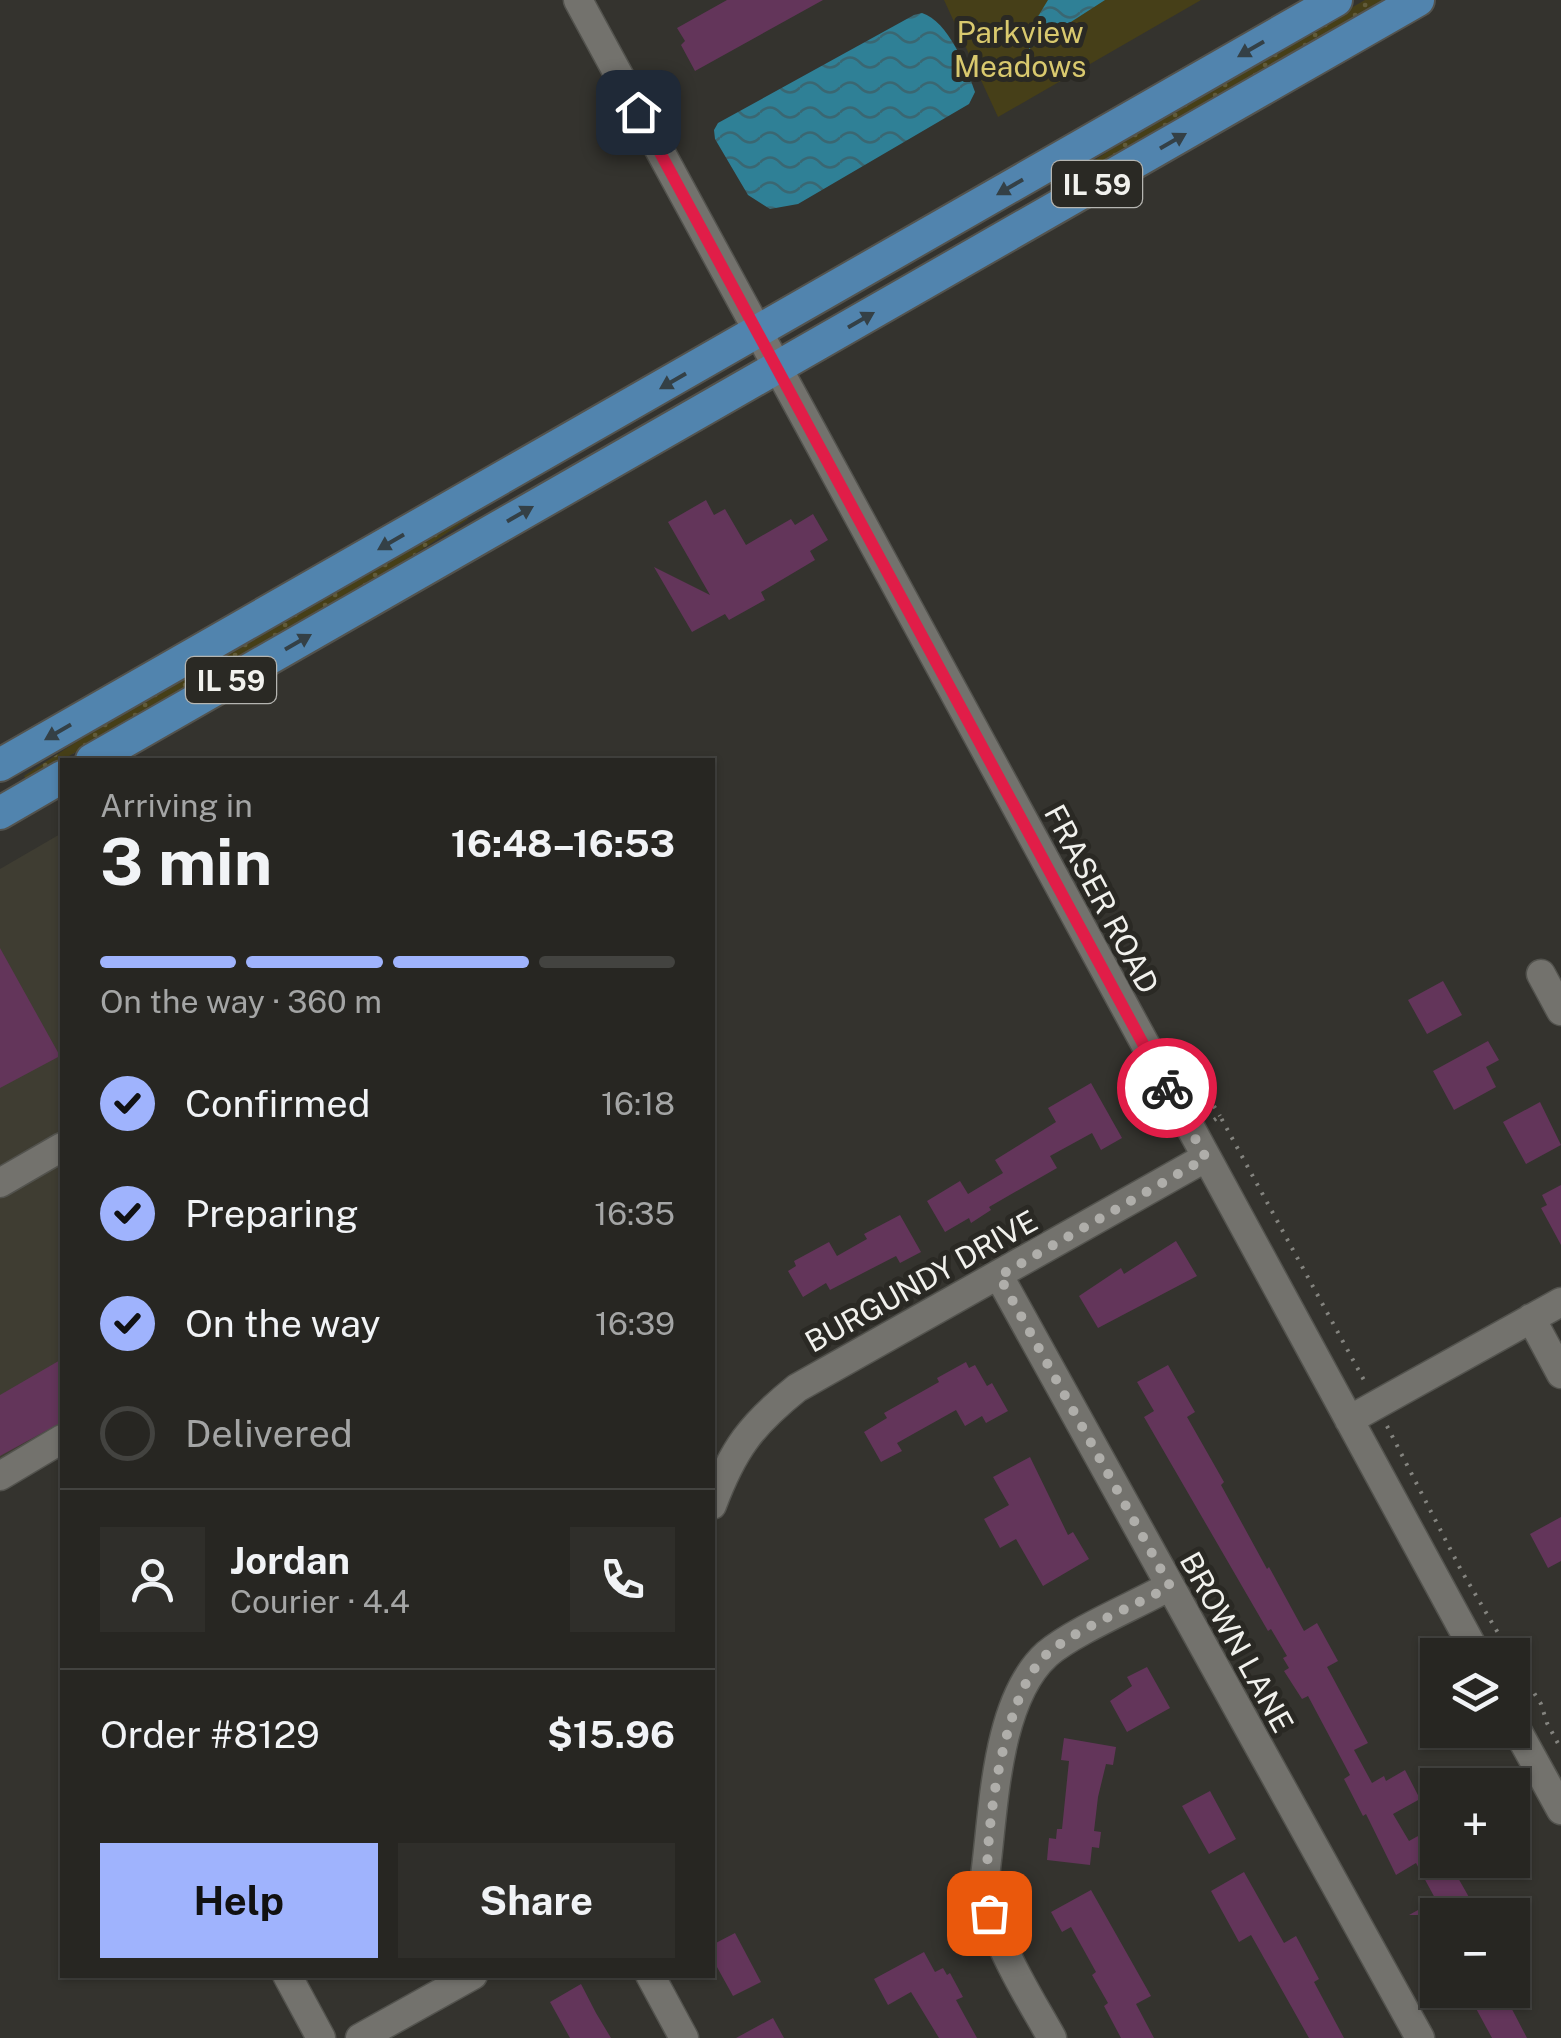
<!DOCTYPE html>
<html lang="en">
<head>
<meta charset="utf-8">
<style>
  :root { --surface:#272622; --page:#2f2e2a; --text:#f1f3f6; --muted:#a4a5a5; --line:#434340; --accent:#9fb3fd }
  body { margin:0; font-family:"Public Sans",sans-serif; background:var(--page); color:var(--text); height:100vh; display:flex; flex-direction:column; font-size:38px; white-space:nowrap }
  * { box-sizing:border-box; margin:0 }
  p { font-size:32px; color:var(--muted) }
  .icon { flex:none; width:55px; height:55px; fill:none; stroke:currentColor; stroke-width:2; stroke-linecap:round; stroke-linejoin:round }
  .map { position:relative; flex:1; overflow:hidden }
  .sheet { position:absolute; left:60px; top:758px; width:655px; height:1220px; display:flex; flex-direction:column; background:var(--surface); border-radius:0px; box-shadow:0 2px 8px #0004,0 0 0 2px var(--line) }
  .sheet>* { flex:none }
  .buttons { position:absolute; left:1420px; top:1638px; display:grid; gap:20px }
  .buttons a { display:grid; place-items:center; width:110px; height:110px; border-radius:0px; background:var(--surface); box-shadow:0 2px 8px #0004,0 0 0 2px var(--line); font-size:50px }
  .pin { position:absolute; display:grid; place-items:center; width:85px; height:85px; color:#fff; margin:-42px; border-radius:20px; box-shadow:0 5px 15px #0006 }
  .courier { position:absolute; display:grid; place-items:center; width:100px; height:100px; margin:-50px; border:8px solid #e11d48; border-radius:50%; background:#fff; color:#222; box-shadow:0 2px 12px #0007 }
  .head em { font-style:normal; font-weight:700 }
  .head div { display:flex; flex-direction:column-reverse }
  .head { display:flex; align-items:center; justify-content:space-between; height:170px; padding:0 40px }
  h1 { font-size:65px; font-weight:700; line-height:75px }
  .bar { display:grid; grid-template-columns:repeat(4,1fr); gap:15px 10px; align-content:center; height:120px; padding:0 40px }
  .bar i { height:12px; border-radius:8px; background:var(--line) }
  .bar .selected { background:var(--accent) }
  .bar p { grid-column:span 4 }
  .line { display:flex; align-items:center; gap:25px; padding:0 40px; border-top:2px solid var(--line) }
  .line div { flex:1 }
  .round { display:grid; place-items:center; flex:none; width:105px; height:105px; border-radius:0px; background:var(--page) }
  ol { padding:0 40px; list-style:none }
  li { display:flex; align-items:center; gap:30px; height:110px }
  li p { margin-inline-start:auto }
  li .icon { padding:10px; border-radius:50%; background:var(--accent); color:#111; stroke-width:4 }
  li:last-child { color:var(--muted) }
  li i { width:55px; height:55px; border:5px solid var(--line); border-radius:50% }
  .button { display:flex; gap:20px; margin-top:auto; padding:20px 40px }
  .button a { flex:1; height:115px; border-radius:0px; background:var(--accent); color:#111; font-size:40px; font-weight:700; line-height:115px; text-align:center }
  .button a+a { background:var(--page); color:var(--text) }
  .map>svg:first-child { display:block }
  .built { fill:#3f3d32 }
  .grass { fill:url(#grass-dots) }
  .green { fill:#463f18 }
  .water { fill:url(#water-waves) }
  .building { fill:#63355a }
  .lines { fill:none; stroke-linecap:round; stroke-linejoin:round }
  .minor-casing { stroke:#53534e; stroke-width:31 }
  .major-casing { stroke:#53534e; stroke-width:36 }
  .path { stroke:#84847f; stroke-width:4; stroke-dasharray:2.5 8; stroke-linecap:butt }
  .minor { stroke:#73726d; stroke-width:28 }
  .major { stroke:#5184ae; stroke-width:32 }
  .oneway { fill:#344046 }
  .done { stroke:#afaeaa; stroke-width:10; stroke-dasharray:0 18 }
  .route { stroke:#e11d48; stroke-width:12 }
  .labels { text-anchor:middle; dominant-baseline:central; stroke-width:10; stroke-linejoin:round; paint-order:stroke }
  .shield { fill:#2a2924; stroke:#b5b5b1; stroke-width:2.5 }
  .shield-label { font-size:28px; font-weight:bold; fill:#f1f1ed }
  .park-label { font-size:30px; fill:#d9c96e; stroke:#2a2924 }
  .street-label { font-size:30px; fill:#f1f1ed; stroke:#2a2924 }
</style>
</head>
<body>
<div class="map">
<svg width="1561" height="2038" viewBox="0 0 1561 2038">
  <defs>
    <pattern id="grass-dots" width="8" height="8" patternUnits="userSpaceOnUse" patternTransform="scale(2.5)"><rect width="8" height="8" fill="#463f18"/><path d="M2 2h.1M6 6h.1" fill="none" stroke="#615b3a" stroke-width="1.8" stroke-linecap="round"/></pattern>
    <pattern id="water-waves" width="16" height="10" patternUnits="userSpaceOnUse" patternTransform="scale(2.5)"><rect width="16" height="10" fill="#2f8096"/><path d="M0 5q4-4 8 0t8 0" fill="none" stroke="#3a6772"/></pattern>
  </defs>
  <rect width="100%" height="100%" fill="#34332e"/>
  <path class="built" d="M62,833V1453L0,1489V869Z"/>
  <path class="grass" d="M1365,0H1389L1066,187L1063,181L1165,114Z
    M465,515L468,519L371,583L27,780L24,776L121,713Z"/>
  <path class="green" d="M944,0H1201L998,117Z"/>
  <path class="water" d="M1048,0H1105L1029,49V31Z
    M922,13C948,21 967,68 975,92L969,104L798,204L770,209L748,195L715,139L714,130L718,123L914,15Z"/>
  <path class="building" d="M727,0H823L695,71L681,45L685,41L677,28Z
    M706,500L714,515L725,509L746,545L791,519L795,525L813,514L828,540L810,551L815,560L761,592L765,600L729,620L725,614L692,632L654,567L710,595L668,522Z
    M0,948L60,1056L0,1088Z
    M1443,981L1462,1015L1427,1034L1408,1000Z
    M1488,1041L1499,1060L1486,1067L1496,1087L1454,1110L1433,1071Z
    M1091,1083L1122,1138L1101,1150L1092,1133L1050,1156L1057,1168L989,1207L991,1210L971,1223L969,1218L945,1232L927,1201L960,1181L968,1194L1003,1173L995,1160L1056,1122L1048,1108Z
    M1540,1102L1561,1145L1526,1164L1503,1122Z
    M1561,1185V1245L1541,1208L1547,1205L1542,1195Z
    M900,1215L921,1252L900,1263L896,1256L830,1290L826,1283L803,1297L788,1271L796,1266L794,1261L829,1242L837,1256L867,1239L864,1234Z
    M1176,1241L1197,1276L1098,1328L1079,1296L1121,1268L1124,1274Z
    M62,1359V1422L0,1456V1395Z
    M966,1362L969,1368L975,1365L987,1386L992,1383L1008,1411L986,1423L982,1416L965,1426L956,1410L897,1443L902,1451L881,1462L864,1432L887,1418L884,1413L939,1382L937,1378Z
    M1168,1365L1195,1412L1187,1417L1224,1482L1221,1485L1267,1569L1269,1567L1304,1631L1317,1623L1338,1661L1327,1667L1368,1743L1354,1750L1372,1783L1384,1776L1386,1781L1405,1770L1420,1799L1393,1814L1409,1841L1438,1825V1860H1448L1479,1915H1438V1950L1418,1915H1409L1436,1900L1416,1863L1396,1875L1366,1814L1363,1816L1344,1779L1350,1775L1308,1696L1302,1699L1284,1671L1289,1668L1283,1658L1287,1656L1271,1629L1268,1631L1144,1417L1154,1411L1137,1382Z
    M1030,1457L1068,1535L1073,1532L1089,1559L1043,1586L1016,1539L1000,1548L984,1519L1009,1505L993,1477Z
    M1561,1517V1561L1548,1568L1530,1534Z
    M1147,1667L1170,1708L1127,1732L1110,1701L1132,1686L1127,1677Z
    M1064,1738L1116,1747L1113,1765L1106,1764L1098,1797L1094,1831L1101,1832L1099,1848L1092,1847L1090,1865L1047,1860L1049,1838L1056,1839L1057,1829H1062L1069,1761L1061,1760Z
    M1210,1791L1236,1839L1209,1854L1182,1806Z
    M1244,1872L1284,1943L1296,1936L1319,1979L1314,1982L1344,2038H1309L1251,1935L1239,1942L1211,1891Z
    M1091,1890L1151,1996L1136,2004L1154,2038H1121L1104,2006L1108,2003L1092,1975L1096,1972L1071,1927L1062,1932L1051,1912Z
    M735,1933L761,1982L733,1996L712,1958V1945Z
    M924,1952L935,1972L943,1968L947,1975L950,1973L963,1997L956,2000L977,2038H939L911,1992L888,2005L874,1979Z
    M581,1984L596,2013L611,2038H570L550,2002Z
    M1466,1990H1502L1527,2038H1492Z
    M773,2018L784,2038H736Z"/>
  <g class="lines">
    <defs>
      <path id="minor" d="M578,0L1477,1655
        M1541,974L1561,1011
        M0,1183L62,1147
        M999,1276L1420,2038
        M1531,1318L1561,1374
        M1349,1420L1561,1302
        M0,1476L62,1439
        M712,1505C733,1449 751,1425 797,1388L1205,1158
        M1512,1721L1561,1810
        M287,1975L321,2038
        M650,1975L684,2038
        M360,2038L473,1975
        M1052,2038C1023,1986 989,1937 985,1876C994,1811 995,1701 1047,1654C1074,1631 1136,1605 1170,1586"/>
      <path id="major" d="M92,760L1418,0
        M0,765L1336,0
        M0,813L62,777"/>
    </defs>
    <use href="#minor" class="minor-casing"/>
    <use href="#major" class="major-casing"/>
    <path class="path" d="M1203,1088L1220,1116
      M1214,1120L1220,1116L1365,1382
      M1387,1426L1461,1570L1511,1655
      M1512,1658L1541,1704L1547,1723L1561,1749"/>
    <use href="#minor" class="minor"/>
    <use href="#major" class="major"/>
  </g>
  <defs><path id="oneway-solid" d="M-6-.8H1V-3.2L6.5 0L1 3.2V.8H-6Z" transform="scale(2.5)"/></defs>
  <g class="oneway">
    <use href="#oneway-solid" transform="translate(1251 49) rotate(150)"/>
    <use href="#oneway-solid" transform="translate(1173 141) rotate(-30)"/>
    <use href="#oneway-solid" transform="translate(1010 187) rotate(150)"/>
    <use href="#oneway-solid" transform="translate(861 320) rotate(-30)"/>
    <use href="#oneway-solid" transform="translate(673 381) rotate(150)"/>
    <use href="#oneway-solid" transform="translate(520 514) rotate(-30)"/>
    <use href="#oneway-solid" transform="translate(391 542) rotate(150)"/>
    <use href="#oneway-solid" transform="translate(298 642) rotate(-30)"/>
    <use href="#oneway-solid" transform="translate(58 732) rotate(150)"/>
  </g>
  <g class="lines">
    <path class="done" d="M989,1913C980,1854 1001,1694 1047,1654C1077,1628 1134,1607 1170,1586L999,1276L1206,1158L1167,1088"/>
    <path class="route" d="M638,112L1167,1088"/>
  </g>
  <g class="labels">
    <g class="shield">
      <rect x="1052" y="161" width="90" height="46" rx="8"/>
      <rect x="186" y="657" width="90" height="46" rx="8"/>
    </g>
    <g class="shield-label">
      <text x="1097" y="184">IL 59</text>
      <text x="231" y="680">IL 59</text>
    </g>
    <g class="park-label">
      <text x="1020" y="32">Parkview<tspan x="1020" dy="34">Meadows</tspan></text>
    </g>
    <g class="street-label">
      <text transform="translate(1102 899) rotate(62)">FRASER ROAD</text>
      <text transform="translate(921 1281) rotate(-29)">BURGUNDY DRIVE</text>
      <text transform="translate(1237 1642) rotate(61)">BROWN LANE</text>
    </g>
  </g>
</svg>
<div class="buttons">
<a><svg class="icon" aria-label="layers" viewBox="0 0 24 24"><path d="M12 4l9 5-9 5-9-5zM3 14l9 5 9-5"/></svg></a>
<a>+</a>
<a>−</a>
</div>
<div class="pin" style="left:989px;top:1913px;background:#ea580c"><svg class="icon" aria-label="bag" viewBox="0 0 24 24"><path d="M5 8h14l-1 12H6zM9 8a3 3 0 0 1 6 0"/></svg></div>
<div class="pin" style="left:638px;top:112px;background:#1f2937"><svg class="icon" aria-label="home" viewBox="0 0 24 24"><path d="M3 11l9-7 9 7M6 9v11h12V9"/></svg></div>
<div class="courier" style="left:1167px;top:1088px"><svg class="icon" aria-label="bike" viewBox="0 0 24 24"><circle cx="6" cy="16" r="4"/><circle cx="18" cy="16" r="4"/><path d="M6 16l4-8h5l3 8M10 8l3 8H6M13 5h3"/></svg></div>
<section class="sheet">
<div class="head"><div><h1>3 min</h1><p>Arriving in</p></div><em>16:48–16:53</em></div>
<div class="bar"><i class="selected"></i><i class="selected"></i><i class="selected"></i><i></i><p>On the way · 360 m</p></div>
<ol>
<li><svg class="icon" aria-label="check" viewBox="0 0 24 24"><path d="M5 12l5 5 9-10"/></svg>Confirmed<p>16:18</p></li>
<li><svg class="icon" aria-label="check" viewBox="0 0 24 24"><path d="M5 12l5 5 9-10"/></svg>Preparing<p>16:35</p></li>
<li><svg class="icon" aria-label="check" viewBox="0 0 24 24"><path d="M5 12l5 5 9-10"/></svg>On the way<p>16:39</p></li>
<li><i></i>Delivered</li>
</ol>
<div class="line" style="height:180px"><a class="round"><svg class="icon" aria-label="person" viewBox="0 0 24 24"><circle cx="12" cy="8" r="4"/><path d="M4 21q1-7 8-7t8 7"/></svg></a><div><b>Jordan</b><p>Courier · 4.4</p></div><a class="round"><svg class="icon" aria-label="phone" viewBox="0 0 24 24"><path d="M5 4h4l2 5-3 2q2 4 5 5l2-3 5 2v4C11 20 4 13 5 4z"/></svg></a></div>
<div class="line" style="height:130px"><div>Order #8129</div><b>$15.96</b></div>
<div class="button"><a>Help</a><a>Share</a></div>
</section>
</div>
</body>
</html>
